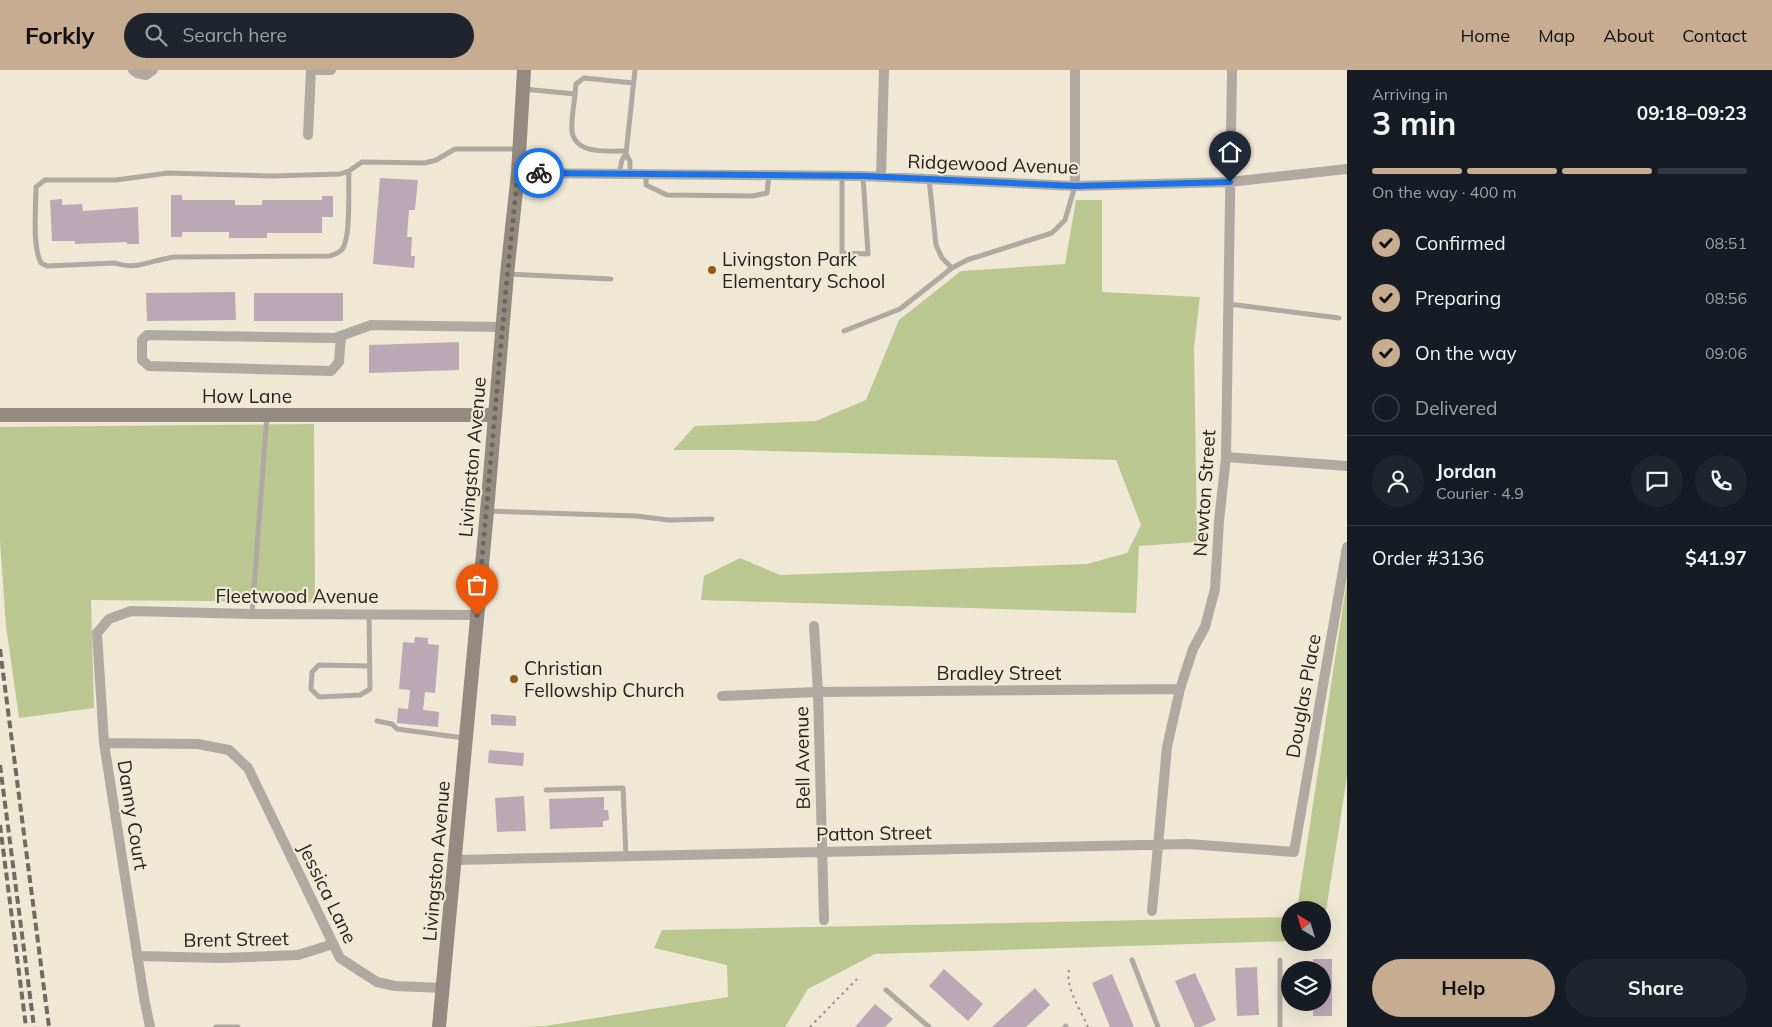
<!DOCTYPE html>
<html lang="en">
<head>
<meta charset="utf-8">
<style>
  :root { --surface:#171b24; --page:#20242c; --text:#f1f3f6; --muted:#9ea1a6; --line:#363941; --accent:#c6ad91 }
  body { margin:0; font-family:Mulish,sans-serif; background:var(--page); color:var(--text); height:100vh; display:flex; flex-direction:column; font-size:19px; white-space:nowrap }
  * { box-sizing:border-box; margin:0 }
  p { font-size:16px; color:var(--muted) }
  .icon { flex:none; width:28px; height:28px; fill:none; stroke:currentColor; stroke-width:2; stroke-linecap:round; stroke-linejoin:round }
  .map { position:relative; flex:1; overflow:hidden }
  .sheet { display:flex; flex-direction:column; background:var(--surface); width:425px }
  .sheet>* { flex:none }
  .needle { width:32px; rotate:322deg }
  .fabs { position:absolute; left:1281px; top:831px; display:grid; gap:10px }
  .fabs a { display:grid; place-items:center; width:50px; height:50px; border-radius:50%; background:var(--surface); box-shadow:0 5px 20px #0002; font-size:25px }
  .pin { position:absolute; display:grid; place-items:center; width:42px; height:42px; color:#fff; margin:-51px -21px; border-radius:50% 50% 50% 0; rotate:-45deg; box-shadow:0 0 5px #0007 }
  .pin .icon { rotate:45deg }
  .courier { position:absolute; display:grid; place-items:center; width:50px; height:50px; margin:-25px; border:4px solid #1a73e8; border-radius:50%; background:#fff; color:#222; box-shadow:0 1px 6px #0007 }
  .overview em { font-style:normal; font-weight:700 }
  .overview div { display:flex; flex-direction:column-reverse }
  .overview { display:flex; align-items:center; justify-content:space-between; height:85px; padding:0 25px }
  h1 { font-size:32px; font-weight:700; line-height:38px }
  .bar { display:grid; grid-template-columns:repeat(4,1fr); gap:8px 5px; align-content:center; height:60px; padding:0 25px }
  .bar i { height:6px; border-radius:4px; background:var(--line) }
  .bar .current { background:var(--accent) }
  .bar p { grid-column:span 4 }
  .line { display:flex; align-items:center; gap:12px; padding:0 25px; border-top:1px solid var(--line) }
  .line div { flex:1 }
  .round { display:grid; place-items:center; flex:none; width:52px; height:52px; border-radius:26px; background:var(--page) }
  ol { padding:0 25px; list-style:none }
  li { display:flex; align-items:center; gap:15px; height:55px }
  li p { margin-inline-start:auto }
  li .icon { padding:5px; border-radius:50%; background:var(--accent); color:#111; stroke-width:4 }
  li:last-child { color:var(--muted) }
  li i { width:28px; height:28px; border:2px solid var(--line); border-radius:50% }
  .cta { display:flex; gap:10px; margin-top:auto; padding:10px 25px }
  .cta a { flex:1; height:58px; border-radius:30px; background:var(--accent); color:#111; font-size:20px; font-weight:700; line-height:58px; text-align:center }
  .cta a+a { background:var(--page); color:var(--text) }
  header { display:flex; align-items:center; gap:30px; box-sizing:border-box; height:70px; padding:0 25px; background:var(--accent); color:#111 }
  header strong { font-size:24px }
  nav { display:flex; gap:28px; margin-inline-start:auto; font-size:18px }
  .search { width:350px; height:45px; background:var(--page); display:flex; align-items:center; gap:12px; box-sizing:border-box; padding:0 18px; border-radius:28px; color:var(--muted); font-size:19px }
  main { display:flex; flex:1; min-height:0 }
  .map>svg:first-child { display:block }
  .green { fill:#bbc791 }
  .building { fill:#baa9b5 }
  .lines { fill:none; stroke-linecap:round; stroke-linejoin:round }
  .path { stroke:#958f82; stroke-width:2; stroke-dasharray:2.5 4; stroke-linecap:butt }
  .lane { stroke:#afa9a2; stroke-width:5 }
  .street { stroke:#afa9a2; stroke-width:10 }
  .secondary { stroke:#938b81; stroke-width:14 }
  .rail { stroke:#6f6b60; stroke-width:4; stroke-dasharray:8 4; stroke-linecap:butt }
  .done { stroke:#6c675c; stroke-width:5; stroke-dasharray:0 9 }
  .route { stroke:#1a73e8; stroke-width:6 }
  .poi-dot { fill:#925716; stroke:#efe8d5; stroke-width:2 }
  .labels { text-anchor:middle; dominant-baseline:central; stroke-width:4.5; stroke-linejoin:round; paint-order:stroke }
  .street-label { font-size:19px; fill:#25221b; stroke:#efe8d5 }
  .poi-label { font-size:19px; fill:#25221b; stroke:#efe8d5; text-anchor:start }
</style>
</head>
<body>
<header>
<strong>Forkly</strong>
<div class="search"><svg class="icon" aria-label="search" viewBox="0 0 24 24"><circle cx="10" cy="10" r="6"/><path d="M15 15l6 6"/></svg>Search here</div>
<nav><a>Home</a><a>Map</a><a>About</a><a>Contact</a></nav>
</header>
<main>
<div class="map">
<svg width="1347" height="957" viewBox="0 0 1347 957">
  <rect width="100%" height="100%" fill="#efe8d5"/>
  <path class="green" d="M1076,130H1102V222L1200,227L1194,278L1197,472L1139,476L1136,543L701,530L704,506L740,488L780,505L1087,494L1127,483L1141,455L1116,390L738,380H673L695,356L816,351L866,330L899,250L961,201L1065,194Z
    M314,354L315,532L91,530L94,638L19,648L6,556L0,471V357Z
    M1347,510V707L1326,841L1323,845L1322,840H1297Z
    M1290,847V871L875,884L808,919L785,957H526L545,956L728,927L727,895L654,878L662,860Z"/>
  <path class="building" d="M380,108L418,110L415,140H409L407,167H412L411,186H415L414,198L373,194Z
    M171,125H182V130H235V135H262V130H322V126H333V147H322V163H267V168H229V162H182V167H171Z
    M62,129V135L82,134L83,141L138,137L139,174H127V172L75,174V171H52L50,130Z
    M235,222L236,250L147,251L146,223Z
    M254,223H343V251H254Z
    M459,272V300L369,303V275Z
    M415,567L428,568V574L439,575L435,623L425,622L423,640L439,642L438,657L397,653L398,638L408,639L410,620L399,619L403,572L414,573Z
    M491,644L516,646V656L491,655Z
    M489,680L524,683L523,696L488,693Z
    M524,726L526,761L497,762L495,728Z
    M604,727V740H608L609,750L603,751V757L550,759L549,729Z
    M1313,889H1332V946H1313V932H1322V900H1313Z
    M1257,897L1259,945L1237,946L1235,898Z
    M944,899L983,934L968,951L929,916Z
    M1195,903L1216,950L1201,957H1195L1175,911Z
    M1112,904L1134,957H1110L1092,913Z
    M1035,918L1050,935L1026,957H992Z
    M875,934L893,949L885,957H855Z"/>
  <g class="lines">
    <path class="path" d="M1069,900C1065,917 1081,941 1088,957
      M810,957L857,909"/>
    <path class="lane" d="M523,19L575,24C574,36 571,49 572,61C575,85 608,81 626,81
      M575,24L576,14L584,8L633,13
      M626,84L630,91V104
      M349,101C348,119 351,164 343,178C340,183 335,184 330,186L175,187C154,189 136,201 115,193L47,196L41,193C32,176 36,137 36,117L45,110H116L168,103L271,106L340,104L349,101L362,92L425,93L436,90L455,79H519
      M619,104L622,90L626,84L635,0
      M646,104V115L667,125L753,126L767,123L769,105
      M842,107V183L868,184L863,106
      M929,109L936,175L942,188L952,198
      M507,204L611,209
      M1229,234L1339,248
      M844,261L900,239L952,198L967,190L1052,163L1065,150L1075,116
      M487,441L636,446L669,450L712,449
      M252,544L267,345
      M369,545L370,619L360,625L319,627L311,619L312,602L319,595L370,596
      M377,651L392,654L397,659L464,668
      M546,720L623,718L626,786
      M1132,890L1158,957
      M886,920L929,957
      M216,957H238
      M1065,957L1066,956
      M1280,957V890"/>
    <path class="street" d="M133,0L137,3L146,5L153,0
      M318,0H331
      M1075,0V116
      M308,65L311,0
      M518,103L863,106L1075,116L1230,112L1347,99
      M881,107L884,0
      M341,266L339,292L331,301L149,296L142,290V270L147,265L335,268L371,255L502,257
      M1226,387L1347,396
      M814,556L818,622L824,850
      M722,626L818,622L1180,619
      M104,673L198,674L229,680L248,698L340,888L377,912L395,916L443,918
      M455,790L1188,774L1294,782L1347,477
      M1152,841L1167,677L1180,619L1193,579L1205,557L1215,519L1219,451L1226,387L1232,0
      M137,886L221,888L298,885L333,874
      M150,957L144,928L104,673L97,563L109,549L131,541L252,544L477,545"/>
    <path class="secondary" d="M0,345H495
      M439,957L487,441L507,204L518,103L524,0"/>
    <path class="rail" d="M0,579L49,957
      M0,695L34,957
      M0,755L26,957"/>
  </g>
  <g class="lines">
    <path class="done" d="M477,545L506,218L518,103H539"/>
    <path class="route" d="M539,103L864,106L1075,116L1230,112"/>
  </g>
  <g class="poi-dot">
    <circle cx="712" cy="200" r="5"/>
    <circle cx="514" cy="609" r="5"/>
  </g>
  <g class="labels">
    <g class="street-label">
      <text transform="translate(993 94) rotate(2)">Ridgewood Avenue</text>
      <text x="247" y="326">How Lane</text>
      <text transform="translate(472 387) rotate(-85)">Livingston Avenue</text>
      <text transform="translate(1204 423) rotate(-86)">Newton Street</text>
      <text x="297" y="526">Fleetwood Avenue</text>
      <text x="999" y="603">Bradley Street</text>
      <text transform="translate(1303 626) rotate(-80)">Douglas Place</text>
      <text transform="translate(802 688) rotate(-91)">Bell Avenue</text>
      <text transform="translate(133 745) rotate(81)">Danny Court</text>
      <text transform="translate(874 763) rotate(-1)">Patton Street</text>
      <text transform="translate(436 791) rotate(-85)">Livingston Avenue</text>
      <text transform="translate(328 823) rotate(64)">Jessica Lane</text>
      <text transform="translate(236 869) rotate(-1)">Brent Street</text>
    </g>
    <g class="poi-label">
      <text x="722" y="189">Livingston Park<tspan x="722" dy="22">Elementary School</tspan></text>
      <text x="524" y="598">Christian<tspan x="524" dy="22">Fellowship Church</tspan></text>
    </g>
  </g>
</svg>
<div class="fabs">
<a><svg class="needle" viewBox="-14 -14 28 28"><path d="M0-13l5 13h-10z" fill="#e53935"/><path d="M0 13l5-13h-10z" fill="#9ea1a6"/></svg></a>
<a><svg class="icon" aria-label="layers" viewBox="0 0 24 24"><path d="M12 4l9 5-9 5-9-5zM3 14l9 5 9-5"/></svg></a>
</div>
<div class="pin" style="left:477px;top:545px;background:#ea580c"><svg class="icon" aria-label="bag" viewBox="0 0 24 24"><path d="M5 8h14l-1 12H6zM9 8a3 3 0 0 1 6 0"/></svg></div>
<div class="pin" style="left:1230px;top:112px;background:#1f2937"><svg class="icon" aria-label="home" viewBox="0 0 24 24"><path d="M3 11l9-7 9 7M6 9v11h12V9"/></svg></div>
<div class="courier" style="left:539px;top:103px"><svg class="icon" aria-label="bike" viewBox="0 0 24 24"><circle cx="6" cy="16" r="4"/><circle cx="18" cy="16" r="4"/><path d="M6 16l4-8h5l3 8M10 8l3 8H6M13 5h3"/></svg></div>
</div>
<section class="sheet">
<div class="overview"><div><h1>3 min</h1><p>Arriving in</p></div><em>09:18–09:23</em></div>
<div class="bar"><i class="current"></i><i class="current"></i><i class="current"></i><i></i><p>On the way · 400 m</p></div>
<ol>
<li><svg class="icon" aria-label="check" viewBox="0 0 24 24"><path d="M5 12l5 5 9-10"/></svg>Confirmed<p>08:51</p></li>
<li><svg class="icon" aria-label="check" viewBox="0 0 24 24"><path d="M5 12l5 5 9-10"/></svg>Preparing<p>08:56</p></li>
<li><svg class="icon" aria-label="check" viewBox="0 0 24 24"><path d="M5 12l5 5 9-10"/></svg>On the way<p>09:06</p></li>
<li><i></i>Delivered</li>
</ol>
<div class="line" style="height:90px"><a class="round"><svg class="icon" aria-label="person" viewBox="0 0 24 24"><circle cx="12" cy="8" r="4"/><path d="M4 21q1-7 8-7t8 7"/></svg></a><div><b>Jordan</b><p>Courier · 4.9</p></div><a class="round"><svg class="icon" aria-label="chat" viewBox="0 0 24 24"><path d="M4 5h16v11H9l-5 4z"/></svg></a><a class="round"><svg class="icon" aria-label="phone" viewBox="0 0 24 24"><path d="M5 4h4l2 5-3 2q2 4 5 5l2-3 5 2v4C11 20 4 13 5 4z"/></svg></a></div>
<div class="line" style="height:65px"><div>Order #3136</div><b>$41.97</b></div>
<div class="cta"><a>Help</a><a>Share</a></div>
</section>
</main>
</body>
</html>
